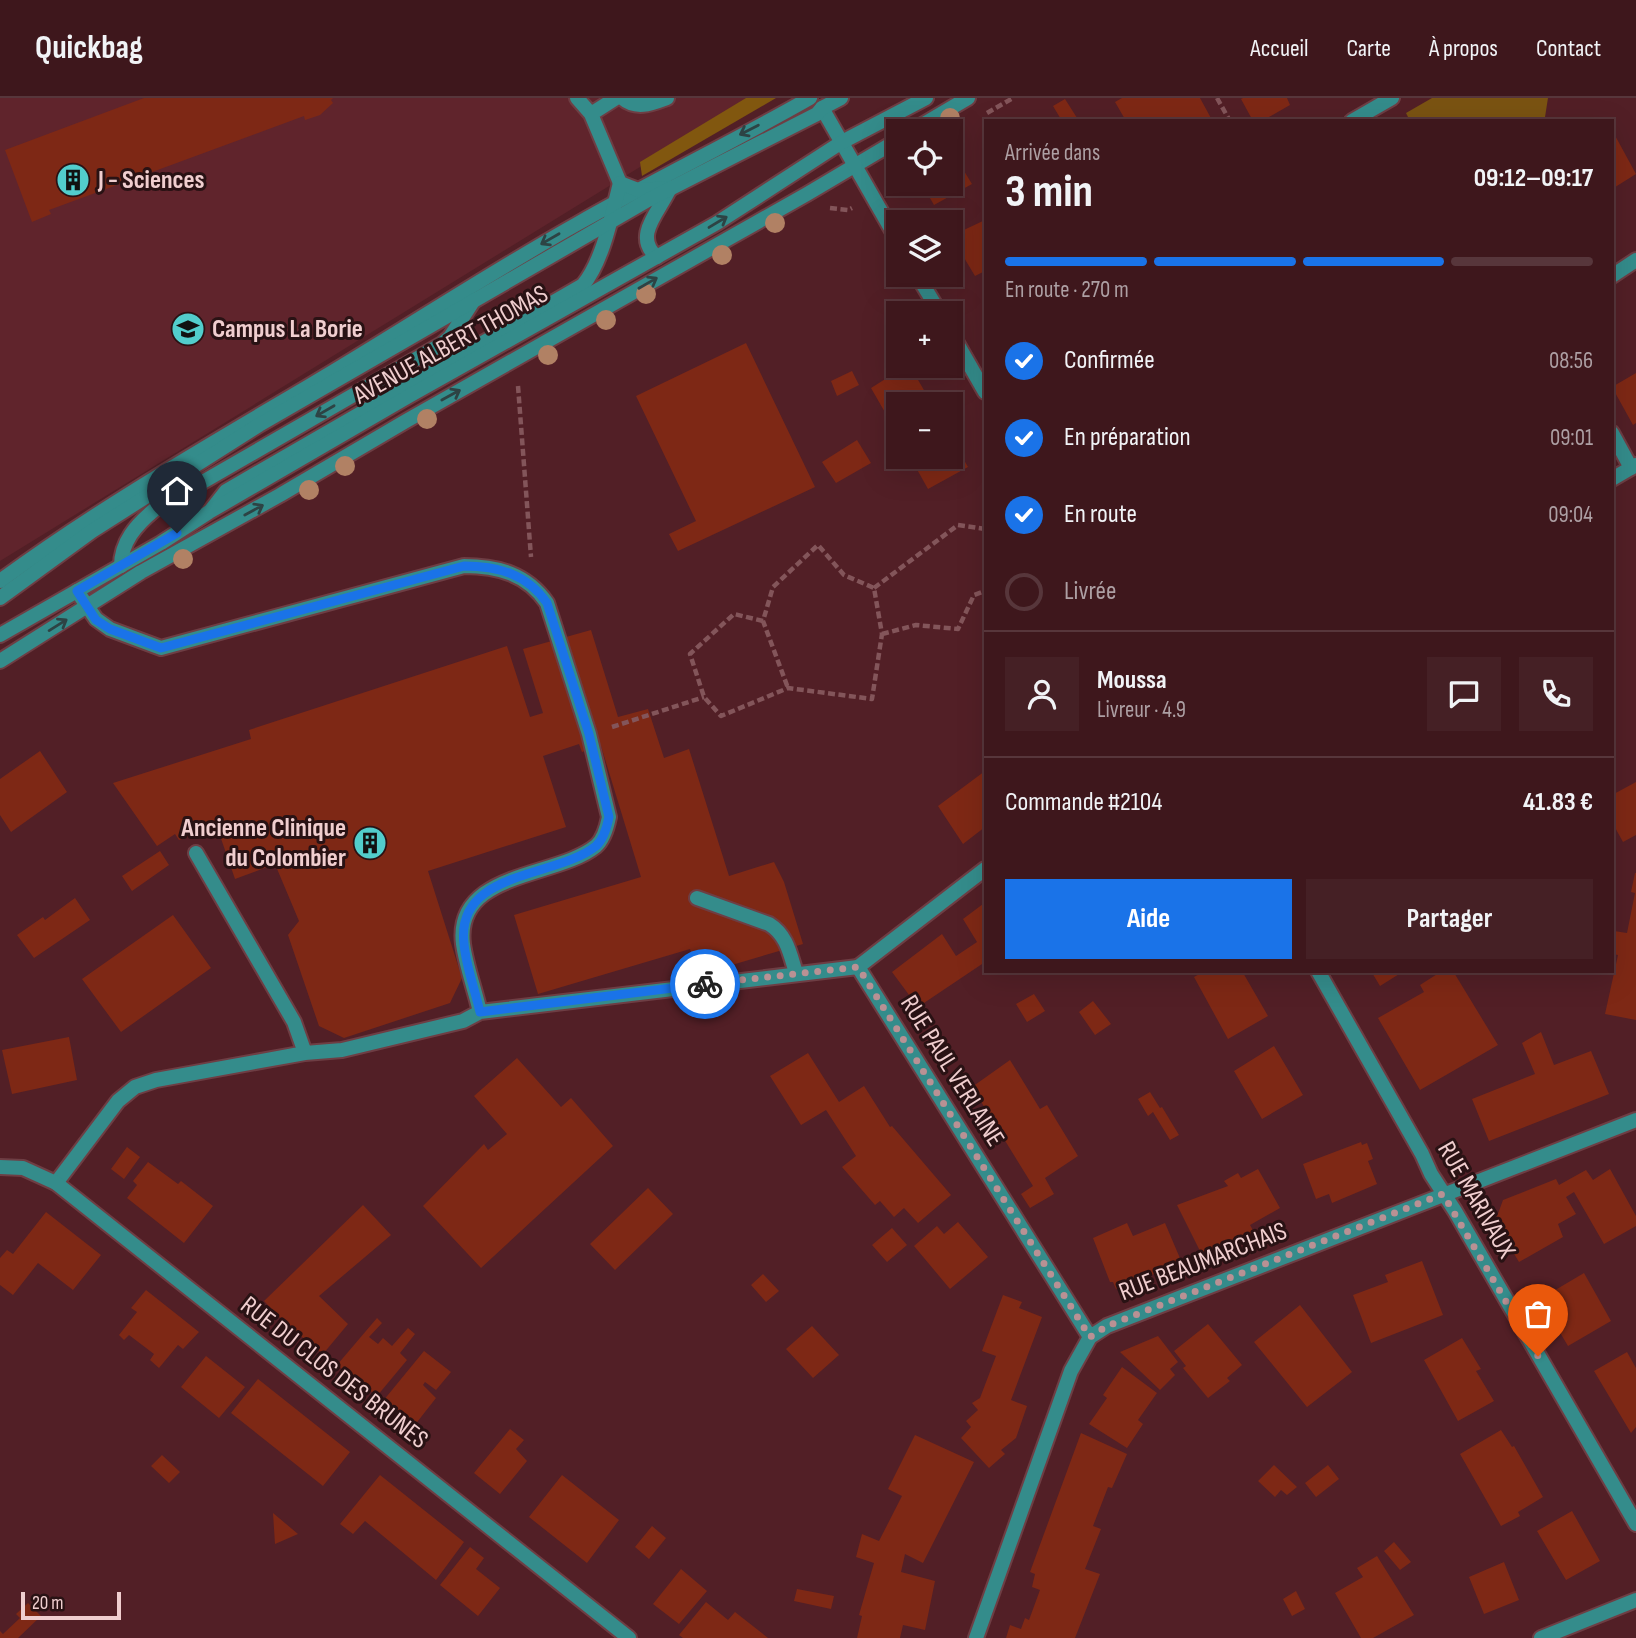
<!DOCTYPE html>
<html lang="fr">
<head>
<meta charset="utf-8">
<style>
  :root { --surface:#3e171c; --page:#452025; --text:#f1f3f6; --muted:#ad9fa3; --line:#57363b; --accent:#1a73e8 }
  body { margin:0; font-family:"Sofia Sans Condensed",sans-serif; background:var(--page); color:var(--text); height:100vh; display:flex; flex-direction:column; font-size:26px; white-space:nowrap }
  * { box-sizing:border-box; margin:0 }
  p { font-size:23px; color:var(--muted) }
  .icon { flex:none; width:38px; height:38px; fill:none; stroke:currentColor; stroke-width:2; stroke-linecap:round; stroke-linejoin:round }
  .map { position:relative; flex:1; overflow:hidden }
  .panel { position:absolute; left:984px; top:21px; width:630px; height:854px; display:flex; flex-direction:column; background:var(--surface); border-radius:0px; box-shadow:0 7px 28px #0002,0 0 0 2px var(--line) }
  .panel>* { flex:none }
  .fabs { position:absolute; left:886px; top:21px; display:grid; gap:14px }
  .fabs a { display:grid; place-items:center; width:77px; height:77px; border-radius:0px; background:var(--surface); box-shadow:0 7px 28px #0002,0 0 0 2px var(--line); font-size:35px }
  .scale { position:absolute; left:21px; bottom:18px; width:100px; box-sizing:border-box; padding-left:7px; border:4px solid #f0cecf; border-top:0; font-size:19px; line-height:24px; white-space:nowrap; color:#f0cecf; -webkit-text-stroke:5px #291214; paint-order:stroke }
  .pin { position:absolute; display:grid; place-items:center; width:60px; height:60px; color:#fff; margin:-72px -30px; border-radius:50% 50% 50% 0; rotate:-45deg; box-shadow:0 0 7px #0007 }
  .pin .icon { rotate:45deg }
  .courier { position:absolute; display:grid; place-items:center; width:70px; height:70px; margin:-35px; border:5px solid #1a73e8; border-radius:50%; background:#fff; color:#222; box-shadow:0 2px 9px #0007 }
  .headline em { font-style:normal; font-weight:700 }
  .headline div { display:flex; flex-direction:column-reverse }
  .headline { display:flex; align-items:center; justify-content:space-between; height:119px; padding:0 21px }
  h1 { font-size:46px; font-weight:700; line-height:52px }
  .bar { display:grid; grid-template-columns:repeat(4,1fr); gap:10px 7px; align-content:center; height:84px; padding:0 21px }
  .bar i { height:9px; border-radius:5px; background:var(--line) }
  .bar .selected { background:var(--accent) }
  .bar p { grid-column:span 4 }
  .line { display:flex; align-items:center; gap:18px; padding:0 21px; border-top:2px solid var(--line) }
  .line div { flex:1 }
  .round { display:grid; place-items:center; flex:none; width:74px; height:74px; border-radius:0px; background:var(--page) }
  ol { padding:0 21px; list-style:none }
  li { display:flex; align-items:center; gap:21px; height:77px }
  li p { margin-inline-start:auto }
  li .icon { padding:7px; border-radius:50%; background:var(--accent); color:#fff; stroke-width:4 }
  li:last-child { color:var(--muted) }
  li i { width:38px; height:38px; border:4px solid var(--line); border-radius:50% }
  .button { display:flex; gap:14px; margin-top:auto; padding:14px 21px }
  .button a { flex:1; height:80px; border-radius:0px; background:var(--accent); color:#fff; font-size:28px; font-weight:700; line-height:80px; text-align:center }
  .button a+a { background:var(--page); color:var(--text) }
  header { display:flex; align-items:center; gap:42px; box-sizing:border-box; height:98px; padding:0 35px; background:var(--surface); border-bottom:2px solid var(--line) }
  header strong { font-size:33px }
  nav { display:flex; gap:38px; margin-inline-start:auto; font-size:24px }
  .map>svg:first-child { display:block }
  .built { fill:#60242c }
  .green { fill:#7a5312 }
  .forest { fill:#81570f }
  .building { fill:#7e2815 }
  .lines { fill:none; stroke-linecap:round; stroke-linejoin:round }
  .service-casing { stroke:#6e3e44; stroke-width:18 }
  .minor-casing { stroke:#6e3e44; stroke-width:18 }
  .tertiary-casing { stroke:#6e3e44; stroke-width:18 }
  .path { stroke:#83555a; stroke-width:4.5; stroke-dasharray:7 3.5; stroke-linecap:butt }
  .service { stroke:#348c8b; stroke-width:14 }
  .minor { stroke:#348c8b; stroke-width:14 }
  .tertiary { stroke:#348c8b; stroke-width:14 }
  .tree { fill:#b18164 }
  .oneway { stroke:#2d4344 }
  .done { stroke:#b99194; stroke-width:7; stroke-dasharray:0 12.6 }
  .route { stroke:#1a73e8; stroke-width:9 }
  .labels { text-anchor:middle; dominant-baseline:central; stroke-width:6; stroke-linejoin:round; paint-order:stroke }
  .poi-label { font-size:26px; font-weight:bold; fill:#f0cecf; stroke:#291214; text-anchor:start }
  .street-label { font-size:26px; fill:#f0cecf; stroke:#291214 }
</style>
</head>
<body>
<header>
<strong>Quickbag</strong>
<nav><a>Accueil</a><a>Carte</a><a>À propos</a><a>Contact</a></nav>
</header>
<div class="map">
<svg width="1636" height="1540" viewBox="0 0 1636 1540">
  <rect width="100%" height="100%" fill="#521f26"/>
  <path class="built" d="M0,0H752L0,463Z"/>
  <path class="green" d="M1432,0H1548L1545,19L1539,23H1410L1406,15Z"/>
  <path class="forest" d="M746,0H776L642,78L640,64Z"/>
  <path class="building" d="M144,0H333L331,2L333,5L320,17L305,22L304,18L49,112L51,116L32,124L5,52Z
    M1122,0H1200L1212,22L1126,23L1115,4Z
    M1243,0H1287L1290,7L1262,23H1253L1241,1Z
    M1065,1L1079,23H1062L1053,8Z
    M1612,32L1636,76L1612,91Z
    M950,50L972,86L934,107L923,88L924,86H950Z
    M985,122V173L975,178L951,138Z
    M746,245L815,389L678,453L669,436L696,423L636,298Z
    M906,268H910L932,306H898V337L871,290Z
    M852,273L859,287L837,298L831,283Z
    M1636,275V325L1633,327L1612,289Z
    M950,338L968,369L928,391L910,359H950Z
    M857,342L871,365L836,385L822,364Z
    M591,532L618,619L648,611L664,660L689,651L729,778L774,764L784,784L803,846L698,877L690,851L538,896L514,817L641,779L601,648L582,654L579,646L543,658L566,729L428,773L462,880L450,905L344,940L319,928L288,837L299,823L275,766L235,781L217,729L179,742L175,736L157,748L113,685L251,641L249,632L507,548L530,619L543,615L523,551Z
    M40,653L67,694L11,734L0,717V681Z
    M985,673V729L963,746L938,708Z
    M1636,684V737L1623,744L1612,724V697Z
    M160,753L169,767L132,793L122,778Z
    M1635,775H1636V922L1605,916L1618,857L1612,856V842L1614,833L1627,835L1635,795L1631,794Z
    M75,800L90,822L34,860L17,837L43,819L45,822Z
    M983,806L985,811V864L918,909L892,874L942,836L956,858L977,844L963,821Z
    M173,817L211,870L121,934L82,881Z
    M1205,873H1242L1268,918L1228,941L1194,879Z
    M1371,873H1404L1380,888Z
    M1442,873H1453L1498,947L1420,992L1378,920L1424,894L1420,887Z
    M1034,896L1045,913L1027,924L1016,906Z
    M1093,903L1111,926L1095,937L1079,914Z
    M1541,934L1554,967L1591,953L1609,996L1489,1043L1472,1001L1535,976L1522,945Z
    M69,939L77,982L12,996L2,952Z
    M1274,948L1303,997L1262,1021L1234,973Z
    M808,955L839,1004L864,988L890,1029L892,1028L951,1097L918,1125L904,1110L894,1119L880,1103L875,1107L842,1069L856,1058L826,1012L801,1027L770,978Z
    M517,960L561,1009L571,1000L613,1048L481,1170L423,1108L484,1046L488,1052L507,1036L474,998Z
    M1010,962L1040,1011L1047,1007L1078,1058L1045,1080L1054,1096L1030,1110L1021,1096L1033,1088L972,989Z
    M1150,994L1160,1010L1162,1009L1179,1037L1170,1042L1153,1014L1148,1018L1138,1001Z
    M1361,1044L1362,1047L1367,1045L1373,1061L1368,1063L1377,1086L1332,1105L1329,1096L1316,1101L1303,1066Z
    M127,1049L140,1059L124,1081L111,1071Z
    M148,1064L178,1086L181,1083L213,1108L184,1145L127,1100L137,1087L133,1083Z
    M1258,1071L1280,1110L1250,1127L1255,1136L1202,1157L1177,1107L1228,1088L1224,1083L1238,1075L1241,1080Z
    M1610,1071L1636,1118V1128L1604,1146L1574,1094L1566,1099L1576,1116L1558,1126L1563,1139L1519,1164L1495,1124L1503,1102L1556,1081L1559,1087L1586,1072L1593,1082Z
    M648,1090L673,1116L615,1172L590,1146Z
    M363,1107L391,1137L319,1198L348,1226L323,1256L286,1226L264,1203Z
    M46,1114L101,1157L73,1192L38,1165L13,1197L0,1187V1160L7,1152L13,1156Z
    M958,1124L988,1159L950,1191L914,1148L937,1128L944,1136Z
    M1127,1125L1133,1138L1165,1125L1182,1165L1116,1191L1113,1184H1110L1093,1140Z
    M892,1130L907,1147L887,1164L872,1147Z
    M1422,1163L1443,1217L1371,1245L1353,1197L1388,1184L1385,1177Z
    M1584,1175L1611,1223L1568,1248L1540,1201Z
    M763,1176L779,1193L766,1204L751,1187Z
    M146,1192L199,1234L183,1251L178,1247L159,1270L150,1262L154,1256L129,1237L124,1242L119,1237L137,1214L131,1210Z
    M1003,1197L1022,1204L1019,1210L1042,1219L1011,1302L1027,1308L1016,1340L1001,1352L1005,1356L989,1370L961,1340L971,1329L966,1323L978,1312L972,1305L980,1300L996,1258L982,1253Z
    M1300,1207L1352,1274L1307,1309L1254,1244Z
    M377,1220L382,1225L369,1239L378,1246L383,1240L392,1248L408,1230L415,1236L400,1255L407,1262L377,1298L337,1267Z
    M1208,1226L1242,1267L1227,1280L1230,1283L1208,1300L1183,1270L1186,1268L1174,1253Z
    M812,1228L839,1257L813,1280L786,1251Z
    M1158,1238L1178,1264L1170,1271L1175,1277L1160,1292L1120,1254Z
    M1462,1240L1481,1271L1476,1273L1494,1303L1458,1323L1424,1262Z
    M424,1253L451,1274L436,1292L425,1284L423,1287L436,1300L414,1328L383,1303Z
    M1627,1254L1636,1270V1329L1631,1335L1594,1273Z
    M206,1258L245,1289L219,1320L181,1289Z
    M1122,1269L1157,1295L1138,1322L1143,1326L1127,1350L1089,1326L1107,1300L1103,1297Z
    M258,1281L350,1354L323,1388L231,1315Z
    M510,1331L524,1342L516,1351L527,1363L500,1396L474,1375Z
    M1501,1332L1512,1349L1514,1348L1543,1399L1518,1414L1520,1418L1501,1428L1460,1356Z
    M1081,1335L1127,1356L1112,1390L1108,1389L1093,1428L1101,1431L1085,1471L1100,1476L1075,1540H1006L1010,1527L1021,1531L1025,1520L1029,1522L1040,1492L1032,1489L1035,1476L1030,1474Z
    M915,1337L974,1364L923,1465L905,1456L901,1474L935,1483L925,1532L903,1527L900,1540H857L862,1518L859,1517L874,1465L856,1459L862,1436L879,1443L902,1398L888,1391Z
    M162,1357L180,1374L169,1385L151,1368Z
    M1274,1367L1297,1389L1287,1397L1281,1392L1275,1399L1258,1383Z
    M1328,1367L1339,1381L1316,1399L1305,1385Z
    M380,1377L464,1444L436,1482L365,1423L353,1436L340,1426Z
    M562,1377L619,1422L587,1465L529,1419Z
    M1572,1413L1600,1463L1566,1482L1537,1433Z
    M273,1415L298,1436L275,1446Z
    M652,1428L666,1440L649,1461L635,1449Z
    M1394,1444L1411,1464L1400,1472L1384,1453Z
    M470,1449L484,1460L476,1471L500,1490L478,1518L440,1487Z
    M1377,1458L1414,1517L1373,1540H1361L1335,1495L1363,1479L1357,1470Z
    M1504,1464L1519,1502L1484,1516L1469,1479Z
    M681,1471L707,1493L679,1526L653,1506Z
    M797,1491L834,1498L831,1511L794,1503Z
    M1296,1493L1305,1511L1292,1518L1283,1501Z
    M706,1504L728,1522L735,1514L768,1540H683L679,1537Z
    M28,1505L41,1518L18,1540H0V1533L3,1536L20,1520L16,1516Z"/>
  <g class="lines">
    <defs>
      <path id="service" d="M577,0L591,16
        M616,0L591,16L620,85
        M622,0C636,12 651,6 667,0
        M912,33L968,0
        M0,483C98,411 204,350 309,288C399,235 486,177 577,126C654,82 733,44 810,0
        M77,493L96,521L110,531L161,550L464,468C498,468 527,476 547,505L589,636L609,719C607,729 604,741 596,748C557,780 454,773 463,846C466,868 475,892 480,914
        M0,563L141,474L280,397L406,323L807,96L898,42
        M196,755L294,924L305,955L342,952L463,923L480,914L858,869
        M697,800L769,826C787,837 790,856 796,875
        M56,1085L118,1003L135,989L156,982L305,955"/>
      <path id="minor" d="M822,10L898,143
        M1352,23L1392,0
        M657,159C632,138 660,113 670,90
        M917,177L940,215
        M1612,178L1636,162
        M950,233L985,294
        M1612,335L1631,370
        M1612,381L1636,367
        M211,412L226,393L583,187C603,163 612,116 620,85L638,92L669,90
        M121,468C121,444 136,427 154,412L442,246L450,239L474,202
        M985,771L858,869L1090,1239
        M1318,873L1422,1056L1431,1076L1455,1113L1636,1426
        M0,1069L23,1070L56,1085L629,1540
        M976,1540L1071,1273L1090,1239L1107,1228L1636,1022
        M1541,1540L1636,1502"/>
      <path id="tertiary" d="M0,500L92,433L259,327L648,102L817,16L822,10L841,0
        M0,537L161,445L209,414L409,298L717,125L842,44L926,0"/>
    </defs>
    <use href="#service" class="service-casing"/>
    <use href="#minor" class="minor-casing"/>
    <use href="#tertiary" class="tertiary-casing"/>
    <path class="path" d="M1217,0L1230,23
      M987,15L1013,0
      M830,110L848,112L852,110
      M518,288L531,459
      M874,490L958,427L985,431
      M763,523L734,516L690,556L704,599L721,618L788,590L872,601L882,536L874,490L844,477L818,447L773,489L763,523L788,590
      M882,536L916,527L958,531L974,497L985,493
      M612,629L704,599"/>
    <use href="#service" class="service"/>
    <use href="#minor" class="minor"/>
    <use href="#tertiary" class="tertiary"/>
  </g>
  <g class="tree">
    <circle cx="950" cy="20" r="10"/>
    <circle cx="775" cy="125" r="10"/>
    <circle cx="722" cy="157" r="10"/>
    <circle cx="646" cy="196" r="10"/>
    <circle cx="606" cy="222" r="10"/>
    <circle cx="548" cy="257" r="10"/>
    <circle cx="427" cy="321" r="10"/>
    <circle cx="345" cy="368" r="10"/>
    <circle cx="309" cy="392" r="10"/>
    <circle cx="183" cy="461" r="10"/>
  </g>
  <defs><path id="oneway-shaft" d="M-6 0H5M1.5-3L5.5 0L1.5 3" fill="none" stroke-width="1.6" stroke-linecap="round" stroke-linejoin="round" transform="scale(1.75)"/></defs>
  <g class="oneway">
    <use href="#oneway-shaft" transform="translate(749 32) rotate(153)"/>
    <use href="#oneway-shaft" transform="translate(718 124) rotate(-31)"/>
    <use href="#oneway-shaft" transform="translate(550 141) rotate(150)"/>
    <use href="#oneway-shaft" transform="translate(648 185) rotate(-30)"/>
    <use href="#oneway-shaft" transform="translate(451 297) rotate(-29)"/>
    <use href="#oneway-shaft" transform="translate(325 313) rotate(150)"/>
    <use href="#oneway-shaft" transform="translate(254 412) rotate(-29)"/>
    <use href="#oneway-shaft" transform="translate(58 527) rotate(-32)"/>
  </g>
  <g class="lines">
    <path class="done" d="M705,886L858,869L1090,1239L1107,1228L1443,1096L1538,1258"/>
    <path class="route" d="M177,435L77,493L96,522L110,531L161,550L464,468C498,468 527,476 547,505L589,636L609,719C607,729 604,741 596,748C557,780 455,772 464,846C466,868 475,892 480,914L705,886"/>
  </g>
  <defs>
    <symbol id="building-disc" viewBox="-11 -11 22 22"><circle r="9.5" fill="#52cdcc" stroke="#291214"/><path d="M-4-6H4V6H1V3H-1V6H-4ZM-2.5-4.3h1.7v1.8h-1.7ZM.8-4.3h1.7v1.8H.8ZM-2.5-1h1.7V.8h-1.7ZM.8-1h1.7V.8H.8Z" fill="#111"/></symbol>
    <symbol id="university-disc" viewBox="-11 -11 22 22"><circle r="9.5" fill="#52cdcc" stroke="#291214"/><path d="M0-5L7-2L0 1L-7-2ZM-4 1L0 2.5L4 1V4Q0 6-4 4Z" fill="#111"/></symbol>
  </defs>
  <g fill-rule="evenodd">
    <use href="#building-disc" x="54" y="63" width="38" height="38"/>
    <use href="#university-disc" x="169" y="212" width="38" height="38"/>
    <use href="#building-disc" x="351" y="726" width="38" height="38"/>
  </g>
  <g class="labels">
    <g class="poi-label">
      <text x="98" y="82">J - Sciences</text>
      <text x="212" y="231">Campus La Borie</text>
      <text x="346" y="730" text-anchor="end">Ancienne Clinique<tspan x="346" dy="30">du Colombier</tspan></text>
    </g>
    <g class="street-label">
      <text transform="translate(451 247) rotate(-29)">AVENUE ALBERT THOMAS</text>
      <text transform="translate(952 973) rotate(58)">RUE PAUL VERLAINE</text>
      <text transform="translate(1476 1102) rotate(60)">RUE MARIVAUX</text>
      <text transform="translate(1203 1164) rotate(-21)">RUE BEAUMARCHAIS</text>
      <text transform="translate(334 1275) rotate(38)">RUE DU CLOS DES BRUNES</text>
    </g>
  </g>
</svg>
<div class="fabs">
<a><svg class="icon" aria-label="locate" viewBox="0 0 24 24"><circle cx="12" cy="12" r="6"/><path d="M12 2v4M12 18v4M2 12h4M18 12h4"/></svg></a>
<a><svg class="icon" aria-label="layers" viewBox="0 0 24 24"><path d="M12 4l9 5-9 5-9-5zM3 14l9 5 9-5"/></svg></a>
<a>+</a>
<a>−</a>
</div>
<div class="scale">20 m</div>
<div class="pin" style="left:1538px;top:1258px;background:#ea580c"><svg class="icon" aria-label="bag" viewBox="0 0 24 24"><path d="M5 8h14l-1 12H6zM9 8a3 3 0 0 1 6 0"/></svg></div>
<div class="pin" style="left:177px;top:435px;background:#1f2937"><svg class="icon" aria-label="home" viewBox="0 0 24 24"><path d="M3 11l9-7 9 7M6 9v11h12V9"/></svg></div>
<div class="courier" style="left:705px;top:886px"><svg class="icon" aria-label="bike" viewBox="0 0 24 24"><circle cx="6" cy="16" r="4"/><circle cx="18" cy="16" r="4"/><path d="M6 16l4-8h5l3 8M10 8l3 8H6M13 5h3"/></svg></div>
<section class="panel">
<div class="headline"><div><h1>3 min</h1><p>Arrivée dans</p></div><em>09:12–09:17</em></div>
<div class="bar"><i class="selected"></i><i class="selected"></i><i class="selected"></i><i></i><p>En route · 270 m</p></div>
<ol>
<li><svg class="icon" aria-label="check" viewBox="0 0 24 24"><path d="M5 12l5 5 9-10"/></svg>Confirmée<p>08:56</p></li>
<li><svg class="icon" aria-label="check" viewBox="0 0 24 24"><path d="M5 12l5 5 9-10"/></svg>En préparation<p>09:01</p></li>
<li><svg class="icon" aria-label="check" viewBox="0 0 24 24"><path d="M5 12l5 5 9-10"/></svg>En route<p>09:04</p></li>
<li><i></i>Livrée</li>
</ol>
<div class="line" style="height:126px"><a class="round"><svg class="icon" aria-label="person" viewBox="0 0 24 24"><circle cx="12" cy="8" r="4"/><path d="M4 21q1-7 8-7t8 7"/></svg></a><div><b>Moussa</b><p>Livreur · 4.9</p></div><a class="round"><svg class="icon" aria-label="chat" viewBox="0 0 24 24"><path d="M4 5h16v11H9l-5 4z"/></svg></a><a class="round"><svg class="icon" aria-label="phone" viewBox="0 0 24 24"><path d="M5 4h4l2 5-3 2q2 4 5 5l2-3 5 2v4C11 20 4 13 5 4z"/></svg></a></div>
<div class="line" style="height:91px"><div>Commande #2104</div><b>41.83 €</b></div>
<div class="button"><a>Aide</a><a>Partager</a></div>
</section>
</div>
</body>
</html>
